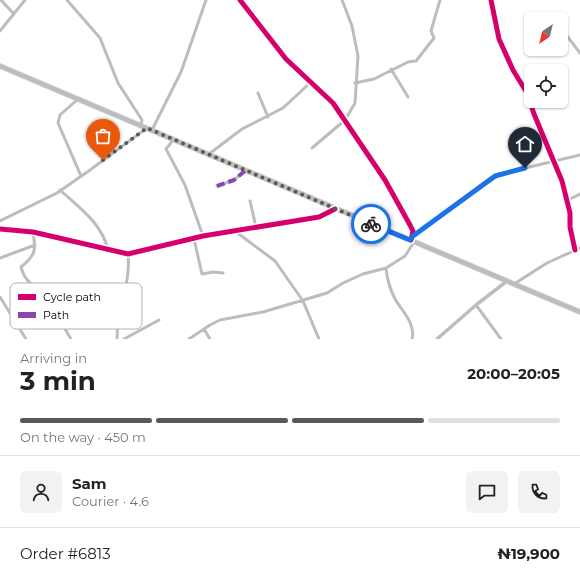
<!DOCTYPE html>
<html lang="en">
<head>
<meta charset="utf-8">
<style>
  :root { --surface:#fff; --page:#f2f2f2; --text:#222; --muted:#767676; --line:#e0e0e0; --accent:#595959 }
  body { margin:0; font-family:Montserrat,sans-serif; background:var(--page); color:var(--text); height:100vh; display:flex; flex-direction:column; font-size:15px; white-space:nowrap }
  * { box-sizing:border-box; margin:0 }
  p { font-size:13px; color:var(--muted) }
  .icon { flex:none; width:22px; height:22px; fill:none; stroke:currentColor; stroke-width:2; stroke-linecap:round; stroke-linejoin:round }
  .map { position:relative; height:339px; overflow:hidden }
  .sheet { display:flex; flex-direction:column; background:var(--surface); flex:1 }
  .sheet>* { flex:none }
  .needle { width:26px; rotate:215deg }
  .buttons { position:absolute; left:524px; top:12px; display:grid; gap:8px }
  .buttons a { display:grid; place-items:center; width:44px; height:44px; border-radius:6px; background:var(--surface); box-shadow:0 1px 3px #0004; font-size:20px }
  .pin { position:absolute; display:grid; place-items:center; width:34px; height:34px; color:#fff; margin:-41px -17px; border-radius:50% 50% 50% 0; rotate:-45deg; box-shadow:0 0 4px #0007 }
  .pin .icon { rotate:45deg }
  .courier { position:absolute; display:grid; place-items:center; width:40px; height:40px; margin:-20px; border:3px solid #1a73e8; border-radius:50%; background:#fff; color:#222; box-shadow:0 1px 5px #0007 }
  .summary em { font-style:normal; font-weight:700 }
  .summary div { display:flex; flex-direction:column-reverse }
  .summary { display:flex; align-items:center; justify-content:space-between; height:68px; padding:0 20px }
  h1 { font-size:26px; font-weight:700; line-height:30px }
  .bar { display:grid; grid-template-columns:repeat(4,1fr); gap:6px 4px; align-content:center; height:48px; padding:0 20px }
  .bar i { height:5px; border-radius:3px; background:var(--line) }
  .bar .on { background:var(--accent) }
  .bar p { grid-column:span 4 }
  .line { display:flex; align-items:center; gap:10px; padding:0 20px; border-top:1px solid var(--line) }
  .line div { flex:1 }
  .round { display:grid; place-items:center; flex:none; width:42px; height:42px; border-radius:6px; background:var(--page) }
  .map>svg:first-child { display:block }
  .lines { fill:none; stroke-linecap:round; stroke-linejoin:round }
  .primary-casing { stroke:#dbdbdb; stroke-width:6 }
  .minor { stroke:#bdbdbd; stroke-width:3 }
  .tertiary { stroke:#bdbdbd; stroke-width:3.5 }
  .primary { stroke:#bdbdbd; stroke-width:4.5 }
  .quiet { stroke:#8e44ad; stroke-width:4; stroke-dasharray:8 4; stroke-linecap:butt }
  .cycleway-casing { stroke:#fff; stroke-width:8 }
  .cycleway { stroke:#d6006c; stroke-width:5 }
  .done { stroke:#595959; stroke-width:4; stroke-dasharray:0 7.2 }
  .route { stroke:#1a73e8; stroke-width:5 }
  .key { fill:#fff; stroke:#b2b2b2; stroke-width:1 }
  .key-label { font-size:11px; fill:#000 }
</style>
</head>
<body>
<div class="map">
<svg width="580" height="339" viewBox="0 0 580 339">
  <rect width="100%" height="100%" fill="#fff"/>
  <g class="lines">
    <defs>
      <path id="primary" d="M0,66L580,312"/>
    </defs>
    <use href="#primary" class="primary-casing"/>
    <path class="minor" d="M1,0L13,13
      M67,0L100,38L118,83L142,120L141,125
      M240,0L286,59L333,103L385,180L410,225L413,231L411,240
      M491,0L499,39L513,70L527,93L534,114L562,181L570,213V227L575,250
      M553,16L555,19
      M561,28L580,53
      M0,31L25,0
      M391,69L408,97
      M355,83L374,79L408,62L416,61L434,38L431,31L440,0
      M258,93L268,117
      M78,99L60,115L58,123L81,176
      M152,130L181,72L206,0
      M174,139L166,149L185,185L203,236
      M312,148L345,120L355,103L358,56L352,26L342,0
      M209,154L242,129L283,108L311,82
      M217,186L234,180L246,170
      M60,190C80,208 101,223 108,249
      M568,200L580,194
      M250,201L256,227
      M0,221L57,193L90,170L147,128
      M0,229L33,232L128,254L203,236L319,217L335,209
      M235,231L275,261L303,301L319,339
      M33,232C36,250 36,255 21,267C24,280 33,286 43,294V302L51,306L71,339
      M413,236L500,174L580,155
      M194,239L202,274L213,272L223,273
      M0,258L35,245
      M386,268C387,279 390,289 395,299C402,311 416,324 412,339
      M514,284L547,263L580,248
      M0,297L26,339
      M476,305L501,339
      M204,329L210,339
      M117,339C117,308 131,284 128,254
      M124,339L159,320
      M189,339L210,325L220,320L263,312L327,293L343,283L363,274L386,268L405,256L414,242"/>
    <path class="tertiary" d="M437,339L476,305L507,281"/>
    <use href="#primary" class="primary"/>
    <path class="quiet" d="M217,186L234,180L246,170"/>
    <defs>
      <path id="cycleway" d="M240,0L286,59L333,103L385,180L410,225L413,231L411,240
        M491,0L499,39L513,70L527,93L534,114L562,181L570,213V227L575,250
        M0,229L33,232L128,254L203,236L319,217L335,209"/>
    </defs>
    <use href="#cycleway" class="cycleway-casing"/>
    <use href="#cycleway" class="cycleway"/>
  </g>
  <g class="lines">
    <path class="done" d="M103,160L147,128L371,224"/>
    <path class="route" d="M371,224L410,240L413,236L495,176L525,168"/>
  </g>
  <rect x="10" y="283" width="132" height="46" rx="6" class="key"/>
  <rect x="18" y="294" width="18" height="6" fill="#d6006c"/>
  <rect x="18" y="312" width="18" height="6" fill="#8e44ad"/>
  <g class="key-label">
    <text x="43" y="301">Cycle path</text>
    <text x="43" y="319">Path</text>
  </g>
</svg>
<div class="buttons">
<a><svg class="needle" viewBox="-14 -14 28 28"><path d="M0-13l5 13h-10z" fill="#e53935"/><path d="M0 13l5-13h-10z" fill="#767676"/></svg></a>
<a><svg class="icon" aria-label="locate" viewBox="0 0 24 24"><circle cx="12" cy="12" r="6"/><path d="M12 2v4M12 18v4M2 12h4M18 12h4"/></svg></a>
</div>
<div class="pin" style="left:103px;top:160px;background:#ea580c"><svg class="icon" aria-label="bag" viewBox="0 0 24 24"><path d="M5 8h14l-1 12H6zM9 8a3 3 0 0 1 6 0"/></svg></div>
<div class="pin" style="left:525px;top:168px;background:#1f2937"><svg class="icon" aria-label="home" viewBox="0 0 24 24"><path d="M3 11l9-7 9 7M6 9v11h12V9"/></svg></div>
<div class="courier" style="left:371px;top:224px"><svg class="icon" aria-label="bike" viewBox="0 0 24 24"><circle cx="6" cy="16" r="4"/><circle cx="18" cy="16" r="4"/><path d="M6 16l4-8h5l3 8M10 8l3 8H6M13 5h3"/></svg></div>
</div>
<section class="sheet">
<div class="summary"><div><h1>3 min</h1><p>Arriving in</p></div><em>20:00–20:05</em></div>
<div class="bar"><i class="on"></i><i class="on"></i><i class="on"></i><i></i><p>On the way · 450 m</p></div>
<div class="line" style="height:72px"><a class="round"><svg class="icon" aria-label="person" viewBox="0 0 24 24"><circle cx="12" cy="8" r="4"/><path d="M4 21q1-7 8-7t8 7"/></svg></a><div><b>Sam</b><p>Courier · 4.6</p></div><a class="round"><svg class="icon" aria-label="chat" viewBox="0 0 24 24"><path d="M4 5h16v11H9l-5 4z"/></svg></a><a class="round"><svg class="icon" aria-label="phone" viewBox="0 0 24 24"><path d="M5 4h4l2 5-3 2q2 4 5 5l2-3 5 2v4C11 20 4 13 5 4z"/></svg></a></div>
<div class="line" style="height:52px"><div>Order #6813</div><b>₦19,900</b></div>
</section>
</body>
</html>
